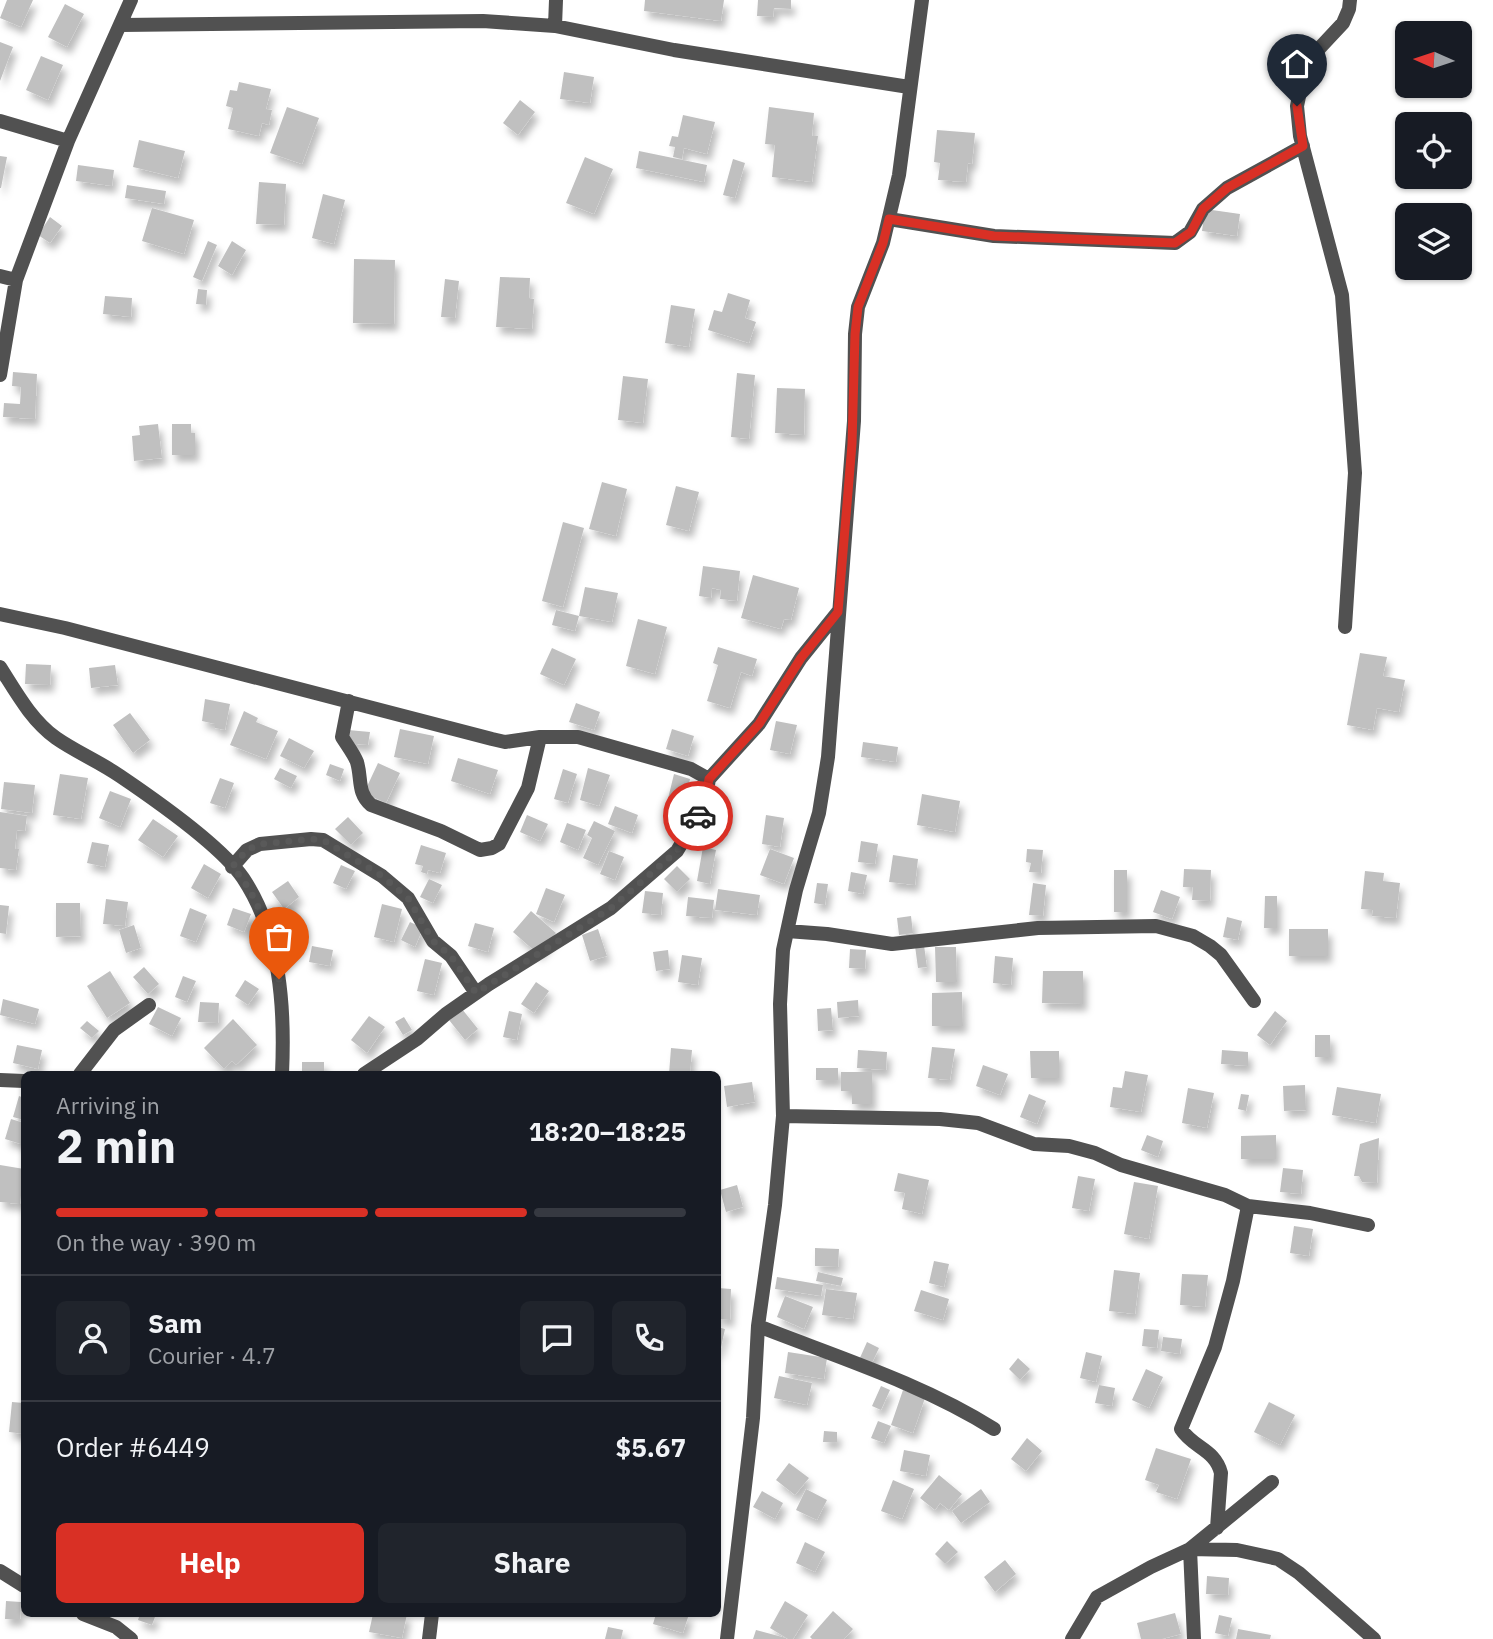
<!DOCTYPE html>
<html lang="en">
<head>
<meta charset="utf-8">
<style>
  :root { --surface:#171b24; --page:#20242c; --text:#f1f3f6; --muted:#9ea1a6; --line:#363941; --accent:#d93025 }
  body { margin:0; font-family:"IBM Plex Sans",sans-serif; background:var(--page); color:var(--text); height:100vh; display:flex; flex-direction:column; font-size:26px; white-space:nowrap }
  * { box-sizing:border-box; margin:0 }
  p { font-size:23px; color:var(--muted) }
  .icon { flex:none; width:38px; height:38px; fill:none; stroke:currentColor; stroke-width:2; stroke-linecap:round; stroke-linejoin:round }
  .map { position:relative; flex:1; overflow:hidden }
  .drawer { position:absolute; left:21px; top:1071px; width:700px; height:546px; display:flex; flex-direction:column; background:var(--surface); border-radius:10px; box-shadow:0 2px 5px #0004 }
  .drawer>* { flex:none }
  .needle { width:46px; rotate:273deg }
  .buttons { position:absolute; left:1395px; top:21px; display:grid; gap:14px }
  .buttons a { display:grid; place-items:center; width:77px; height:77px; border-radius:10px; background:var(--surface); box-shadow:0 2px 5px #0004; font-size:35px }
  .pin { position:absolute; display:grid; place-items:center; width:60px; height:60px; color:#fff; margin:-72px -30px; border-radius:50% 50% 50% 0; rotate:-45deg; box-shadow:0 0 7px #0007 }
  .pin .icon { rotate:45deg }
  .courier { position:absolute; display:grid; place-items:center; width:70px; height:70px; margin:-35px; border:5px solid #d93025; border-radius:50%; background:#fff; color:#222; box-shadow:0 2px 9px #0007 }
  .headline em { font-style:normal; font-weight:800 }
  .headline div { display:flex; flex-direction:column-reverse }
  .headline { display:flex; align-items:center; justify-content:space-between; height:119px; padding:0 35px }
  h1 { font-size:46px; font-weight:800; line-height:52px }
  .bar { display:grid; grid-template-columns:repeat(4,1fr); gap:10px 7px; align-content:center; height:84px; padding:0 35px }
  .bar i { height:9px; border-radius:5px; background:var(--line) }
  .bar .on { background:var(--accent) }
  .bar p { grid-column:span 4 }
  .line { display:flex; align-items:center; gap:18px; padding:0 35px; border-top:2px solid var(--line) }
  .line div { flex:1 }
  .round { display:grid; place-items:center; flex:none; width:74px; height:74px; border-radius:10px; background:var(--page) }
  .cta { display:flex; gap:14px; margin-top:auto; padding:14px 35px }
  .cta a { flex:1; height:80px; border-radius:10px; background:var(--accent); color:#fff; font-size:28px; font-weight:800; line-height:80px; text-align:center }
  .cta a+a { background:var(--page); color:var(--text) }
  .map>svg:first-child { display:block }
  .building { fill:#c0c0c0; filter:url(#shadow) }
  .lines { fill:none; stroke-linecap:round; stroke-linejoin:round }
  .street { stroke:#515151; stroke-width:14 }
  .done { stroke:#595959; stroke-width:7; stroke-dasharray:0 12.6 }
  .route { stroke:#d93025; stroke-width:9 }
</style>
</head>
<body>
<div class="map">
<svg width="1493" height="1639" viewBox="0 0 1493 1639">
  <defs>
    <filter id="shadow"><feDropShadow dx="4" dy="7" stdDeviation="3.5" flood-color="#0004"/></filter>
  </defs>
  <rect width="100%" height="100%" fill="#fff"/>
  <path class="building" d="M7,0H33L21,27L0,18Z
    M645,0H724L721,21L644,11Z
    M758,0H791V9L774,8L773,17L757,16Z
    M65,4L84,14L67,47L48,37Z
    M0,42L13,47L0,81Z
    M41,56L63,65L48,100L26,90Z
    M564,72L594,77L590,103L560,99Z
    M239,82L271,89L266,109L272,110L269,125L262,123L259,136L228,129L233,108L226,106L230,90L237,91Z
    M520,100L535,112L518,135L503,123Z
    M287,107L319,118L302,164L270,153Z
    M769,107L814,113L812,136H818L812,182L772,177L775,145L765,144Z
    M683,115L715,122L707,154L684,148L682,159L673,157L675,147L669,146L672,136L678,137Z
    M937,130L975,133L972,164L968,163L966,182L938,180L940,163L934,162Z
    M139,140L185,151L178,178L133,167Z
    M639,151L707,165L704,182L636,168Z
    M0,156L7,157L1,188H0Z
    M585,157L613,169L594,214L566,203Z
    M733,159L745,163L735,198L723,195Z
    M78,165L114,170L112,186L76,181Z
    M259,182L286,184L284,225L256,224Z
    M127,185L166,191L164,204L125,198Z
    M323,194L345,200L334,244L312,238Z
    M152,208L194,220L184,254L142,241Z
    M1205,209L1240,214L1237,236L1202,231Z
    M50,217L62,226L50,243L38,235Z
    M208,241L217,245L202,281L193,277Z
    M232,241L246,250L232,275L218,266Z
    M354,259L395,260L394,324L353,323Z
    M500,277L530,278L529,298L534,299L532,329L496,327Z
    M445,279L459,281L455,318L441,317Z
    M198,289L207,290L206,305L196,304Z
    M728,293L750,300L745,318L756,322L749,343L708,330L714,310L722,312Z
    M105,296L132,298L131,317L103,314Z
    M671,305L695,309L689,347L665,343Z
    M13,372L37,374L35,419L3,417L4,403L20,404L21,387L12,386Z
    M737,373L755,375L749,439L731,437Z
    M623,376L648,379L643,423L618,420Z
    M777,388L805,389L804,435L775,433Z
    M158,424L162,458L134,461L132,436L140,435L139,426Z
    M172,424H191V433H195V455H172Z
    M602,482L627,489L616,536L589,529Z
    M676,486L699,492L689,531L666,525Z
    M563,522L584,528L563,607L542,601Z
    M703,566L740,571L737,601L720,599L721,590L712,588L711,598L699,596Z
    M753,575L799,588L791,620L784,619L781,629L741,618Z
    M585,587L618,593L612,622L579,616Z
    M556,610L579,616L575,631L552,625Z
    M638,619L667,627L655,674L626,666Z
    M718,647L757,659L752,676L741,672L730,708L707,701L718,665L713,663Z
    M552,648L576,659L564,685L540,674Z
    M1360,653L1387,657L1383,676L1405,680L1399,712L1377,708L1373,730L1347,725Z
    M26,664L51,665L50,685L25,684Z
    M115,665L118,685L91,688L89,668Z
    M205,699L230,704L225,730L215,728V724L202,721Z
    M576,703L600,712L594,730L569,722Z
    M244,711L258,718L256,722L278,731L266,759L230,745Z
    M130,713L150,740L133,753L113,725Z
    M776,721L797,725L790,754L770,750Z
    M400,729L434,736L428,764L394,757Z
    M672,729L694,736L688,756L666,749Z
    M348,730L370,732L368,745L346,743Z
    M289,738L314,751L304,768L280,756Z
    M863,742L898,747L896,762L861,757Z
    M458,758L498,770L490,794L451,781Z
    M378,763L400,773L386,803L364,793Z
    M330,764L344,769L340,781L326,775Z
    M280,768L297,776L291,788L274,779Z
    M588,768L610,775L599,806L580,800Z
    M563,769L577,774L568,803L554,799Z
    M60,774L88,778L81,819L53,815Z
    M674,774L690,779L680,820L664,815Z
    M220,778L234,783L225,808L210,803Z
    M4,782L35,785L32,813L1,809Z
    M110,791L131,799L120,827L99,818Z
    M922,794L960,801L955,832L917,825Z
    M615,806L638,815L632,833L608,824Z
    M0,812L27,816L25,831L17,830L15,849H19L16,870L0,868Z
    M527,815L548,824L540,841L520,832Z
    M766,815L784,818L780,847L762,844Z
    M348,817L363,833L351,845L335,829Z
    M153,819L178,836L163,857L138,840Z
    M594,821L615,831L598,865L583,858L592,838L587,835Z
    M567,823L586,830L578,850L560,842Z
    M861,841L878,844L875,864L858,862Z
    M92,842L109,845L105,867L87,863Z
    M421,845L446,853L440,873L428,870L427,874L421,872L423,866L415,864Z
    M703,847L716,850L710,884L697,881Z
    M770,849L794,858L784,884L760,875Z
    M1027,849L1043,850L1041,873L1029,872L1031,863L1026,862Z
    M609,851L624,857L615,880L600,874Z
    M893,855L918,859L915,885L889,882Z
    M204,864L221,874L208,898L191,888Z
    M341,865L355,871L346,889L333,883Z
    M677,866L690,879L677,892L664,879Z
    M1184,869L1211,870L1210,901L1192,900L1193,887H1183Z
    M1114,870H1127V912H1114Z
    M1365,871L1384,873L1383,881L1400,883L1396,918L1372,916L1373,910L1361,909Z
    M851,872L867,875L863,894L848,891Z
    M429,879L442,885L433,903L420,897Z
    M288,881L299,897L284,909L272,892Z
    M817,883L828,884L825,905L814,903Z
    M1033,883L1046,885L1043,916L1029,915Z
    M546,888L565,895L554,922L536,914Z
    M718,889L760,895L757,915L715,910Z
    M1161,890L1180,897L1172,919L1153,912Z
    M645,891L663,893L661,915L642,913Z
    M1265,896H1277V928H1264Z
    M688,897L714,900L712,918L686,916Z
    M106,899L128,902L125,926L103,924Z
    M56,903H80L81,936L56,937Z
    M382,904L402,909L394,942L374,937Z
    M0,905L9,906L6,934L0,933Z
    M190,908L207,915L196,942L180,936Z
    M233,908L251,914L244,932L227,925Z
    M531,911L556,933L538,954L513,932Z
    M911,916L913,933L899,935L897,918Z
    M1227,917L1242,921L1238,940L1223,937Z
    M410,922L423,928L415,947L401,940Z
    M475,923L494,928L488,952L468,946Z
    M134,925L141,948L126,953L119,930Z
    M598,929L607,956L590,961L582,935Z
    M1289,929H1328V956H1289Z
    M924,945L927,967L918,968L915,946Z
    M312,946L333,950L330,966L309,962Z
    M935,947H956L957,982H936Z
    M850,949L866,950L865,969L849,968Z
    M668,950L670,969L656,971L653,952Z
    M682,955L702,958L698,985L678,982Z
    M995,956L1013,958L1011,985L993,983Z
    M425,959L442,963L434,995L417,991Z
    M144,967L159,984L148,994L133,977Z
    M110,971L130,1003L107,1018L87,986Z
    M1043,971H1083V1004L1042,1003Z
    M183,976L196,981L187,1002L175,997Z
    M245,980L259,989L248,1005L235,996Z
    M536,982L549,991L534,1013L521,1004Z
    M962,992L963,1026H932V993Z
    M3,999L39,1009L35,1024L0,1015Z
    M858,1000L859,1016L838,1018L837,1002Z
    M200,1002L219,1003L218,1023L198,1022Z
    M158,1007L181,1018L172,1036L149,1024Z
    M831,1008L833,1030L818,1031L817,1009Z
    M462,1009L478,1029L465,1040L449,1020Z
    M509,1011L522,1014L517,1040L503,1037Z
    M1275,1011L1287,1021L1270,1045L1257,1035Z
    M369,1016L385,1027L367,1053L351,1040Z
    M404,1017L412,1030L403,1035L395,1022Z
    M233,1019L257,1045L236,1065L232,1061L224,1069L204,1048Z
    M87,1021L99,1031L92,1038L80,1028Z
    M1315,1035H1330L1331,1057H1315Z
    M17,1045L42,1050L38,1069L13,1063Z
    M932,1047L955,1049L950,1080L928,1078Z
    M671,1048L692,1050L690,1074H669Z
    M858,1050L887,1052L886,1070L857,1068Z
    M1222,1050L1248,1052V1066L1221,1064Z
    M1030,1051H1059V1078H1031Z
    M302,1062H324V1074H302Z
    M983,1065L1008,1074L1000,1095L976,1086Z
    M816,1068H838V1080H816Z
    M1125,1071L1148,1075L1141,1112L1110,1107L1113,1087L1122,1088Z
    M841,1072H872V1104H852V1091H841Z
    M752,1082L755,1102L727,1107L724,1086Z
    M1305,1085L1306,1110L1284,1111L1283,1086Z
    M1337,1087L1381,1094L1376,1123L1332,1115Z
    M1188,1088L1214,1093L1207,1128L1182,1123Z
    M1029,1094L1046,1101L1037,1124L1020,1117Z
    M1241,1094L1249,1095L1246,1111L1238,1109Z
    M19,1096L24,1098V1120L13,1117Z
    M11,1119L24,1123V1145L5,1139Z
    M1147,1135L1163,1141L1158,1157L1141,1150Z
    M1276,1135V1159H1241V1136Z
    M1379,1138L1377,1183L1362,1182L1359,1176H1354L1360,1144Z
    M0,1165L24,1169L20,1204L0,1202Z
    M1283,1168L1303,1170L1301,1194L1280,1192Z
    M898,1173L929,1180L922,1214L902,1209L905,1193L894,1191Z
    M1078,1176L1095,1179L1089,1211L1072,1208Z
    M1134,1182L1158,1186L1149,1239L1124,1234Z
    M737,1185L743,1207L726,1212L720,1190Z
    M1294,1226L1313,1229L1309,1256L1290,1253Z
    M815,1248L839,1249L838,1267L815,1266Z
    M934,1261L949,1264L944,1287L929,1283Z
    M1114,1270L1140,1273L1135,1314L1109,1311Z
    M818,1272L843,1278L841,1286L816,1281Z
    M1182,1274L1208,1275L1205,1307L1180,1305Z
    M777,1277L823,1285L821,1296L775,1289Z
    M718,1288L731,1289L730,1320L718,1319Z
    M826,1289L857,1293L853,1319L822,1315Z
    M921,1290L949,1299L943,1320L914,1311Z
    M785,1296L813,1307L804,1329L777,1317Z
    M718,1327L725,1329L720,1352L718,1351Z
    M1144,1329L1159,1330L1157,1348L1142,1346Z
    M1163,1337L1182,1339L1180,1354L1161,1351Z
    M867,1342L879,1348L871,1365L859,1360Z
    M788,1352L827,1358L824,1379L785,1373Z
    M1086,1352L1102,1356L1096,1382L1080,1378Z
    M1018,1358L1030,1369L1020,1380L1009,1369Z
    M1146,1369L1163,1377L1149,1408L1132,1400Z
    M779,1376L812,1383L807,1405L774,1398Z
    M1099,1385L1115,1388L1112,1406L1095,1403Z
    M881,1386L890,1390L881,1410L872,1406Z
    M903,1390L925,1398L913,1433L891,1425Z
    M12,1402L24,1403V1434L9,1432Z
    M1269,1402L1295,1415L1280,1445L1254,1432Z
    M878,1421L891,1426L884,1443L871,1438Z
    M824,1431L837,1432V1442H823Z
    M1027,1438L1042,1451L1026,1471L1011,1459Z
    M1156,1448L1191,1459L1177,1499L1156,1492L1159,1485L1145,1480Z
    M904,1450L930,1455L926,1476L900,1471Z
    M789,1463L809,1478L795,1495L776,1480Z
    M939,1475L962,1494L949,1510L940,1503L935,1510L920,1498Z
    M893,1480L914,1489L902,1519L881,1511Z
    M806,1489L827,1500L817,1520L796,1510Z
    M981,1489L990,1502L961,1523L952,1511Z
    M762,1491L783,1503L775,1519L753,1507Z
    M947,1541L958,1552L945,1564L935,1554Z
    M805,1542L825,1552L815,1572L796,1563Z
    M1005,1560L1016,1574L995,1592L984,1577Z
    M1207,1576L1229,1578L1228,1595L1206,1594Z
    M6,1601L21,1602L20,1619H5Z
    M785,1601L808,1615L793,1639H788L770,1628Z
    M833,1611L853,1629L844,1639H812L810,1637Z
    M1175,1613L1181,1634L1162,1639H1141L1137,1623Z
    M140,1614H156L152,1625L138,1620Z
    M373,1614H407L402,1638L369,1632Z
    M656,1614H689L683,1633L653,1624Z
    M1219,1615L1232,1618L1228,1636L1215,1633Z
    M608,1627L623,1630L621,1639H605Z
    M1238,1629L1271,1635L1270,1639H1236Z
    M756,1630L786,1638V1639H753Z"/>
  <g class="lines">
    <path class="street" d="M121,25L483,21L555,26L674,50L909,87
      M555,26L556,0
      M0,121L68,141
      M889,219L994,236L1175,243L1190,232L1203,209L1227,188L1303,146
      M0,276L16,280
      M0,375L16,280L68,141L131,0
      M0,614L65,628L492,739L505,742L540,737H578L691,769L709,779
      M1345,627L1355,473L1342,295L1300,136L1297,106L1303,77L1314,54L1343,23L1349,9L1350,0
      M0,667C16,692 31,720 56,738C76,752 100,762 120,776C154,799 221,846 243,878C281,935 285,1009 282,1074
      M349,701L342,737C347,745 354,754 357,762C362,779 357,793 371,805L441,831L480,850L492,848L499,844L528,788L540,737
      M232,867L247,850L260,844L311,839L323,840L382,876L408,898L433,941L451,956L476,993
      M787,931L827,934L892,944L1038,928L1156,926L1193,936L1210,946L1221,955L1254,1001
      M80,1074L114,1030L149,1005
      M364,1074L417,1039L446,1014L489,984L611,908L677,851L704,806L709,779L759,724L801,658L838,612
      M0,1080L24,1081
      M783,1116L940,1119L978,1123L1034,1144L1069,1146L1095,1153L1121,1165L1225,1195L1248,1206L1310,1213L1368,1225
      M758,1326C837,1357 923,1384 994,1429
      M1217,1528L1221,1473C1215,1449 1193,1448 1181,1429L1215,1347L1233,1281L1248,1206
      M0,1571L24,1586
      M83,1614L116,1627L131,1639
      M429,1639L432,1614
      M727,1639L753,1418L758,1326L775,1205L783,1116L780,1004L783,950L796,890L819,813L828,757L854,421L855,334L858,307L883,243L899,175L922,0
      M1072,1639L1097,1597L1151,1567L1190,1549L1272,1482
      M1194,1639L1190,1549L1237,1550L1278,1559L1299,1573L1374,1639"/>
  </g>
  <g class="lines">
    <path class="done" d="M279,979C270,939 261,897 232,867L247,850L260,844L311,839L323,840L382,876L408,898L433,941L451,956L476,993L611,908L677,851L698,816"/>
    <path class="route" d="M698,816L704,806L709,779L759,724L801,658L838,612L852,444L855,334L858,307L883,243L889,219L994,236L1175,243L1191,232L1203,209L1227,188L1303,146L1297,106"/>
  </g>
</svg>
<div class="buttons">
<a><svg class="needle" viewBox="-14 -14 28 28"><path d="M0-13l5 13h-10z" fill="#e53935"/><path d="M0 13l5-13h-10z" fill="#9ea1a6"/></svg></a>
<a><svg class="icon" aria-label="locate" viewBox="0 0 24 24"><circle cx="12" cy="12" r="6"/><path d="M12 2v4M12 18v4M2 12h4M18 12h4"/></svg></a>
<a><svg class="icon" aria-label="layers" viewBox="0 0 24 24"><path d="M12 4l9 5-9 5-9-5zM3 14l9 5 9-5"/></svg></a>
</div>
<div class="pin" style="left:279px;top:979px;background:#ea580c"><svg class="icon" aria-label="bag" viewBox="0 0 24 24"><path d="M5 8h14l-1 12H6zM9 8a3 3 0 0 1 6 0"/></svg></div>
<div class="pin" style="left:1297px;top:106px;background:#1f2937"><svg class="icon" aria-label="home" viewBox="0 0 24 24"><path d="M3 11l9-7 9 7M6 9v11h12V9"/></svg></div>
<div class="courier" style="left:698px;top:816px"><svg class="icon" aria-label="car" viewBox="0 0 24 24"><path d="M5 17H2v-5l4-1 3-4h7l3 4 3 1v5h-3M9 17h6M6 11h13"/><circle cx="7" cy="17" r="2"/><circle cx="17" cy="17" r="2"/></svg></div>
<section class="drawer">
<div class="headline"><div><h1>2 min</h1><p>Arriving in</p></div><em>18:20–18:25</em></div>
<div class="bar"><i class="on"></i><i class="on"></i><i class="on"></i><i></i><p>On the way · 390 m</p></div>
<div class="line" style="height:126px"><a class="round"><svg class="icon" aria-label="person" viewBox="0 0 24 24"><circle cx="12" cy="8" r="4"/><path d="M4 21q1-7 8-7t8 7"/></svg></a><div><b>Sam</b><p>Courier · 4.7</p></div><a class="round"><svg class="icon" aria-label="chat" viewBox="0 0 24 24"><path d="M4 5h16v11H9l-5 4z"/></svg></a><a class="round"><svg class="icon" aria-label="phone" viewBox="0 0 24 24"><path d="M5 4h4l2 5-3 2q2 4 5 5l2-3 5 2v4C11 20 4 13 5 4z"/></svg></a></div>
<div class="line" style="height:91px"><div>Order #6449</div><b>$5.67</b></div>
<div class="cta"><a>Help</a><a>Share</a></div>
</section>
</div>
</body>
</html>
